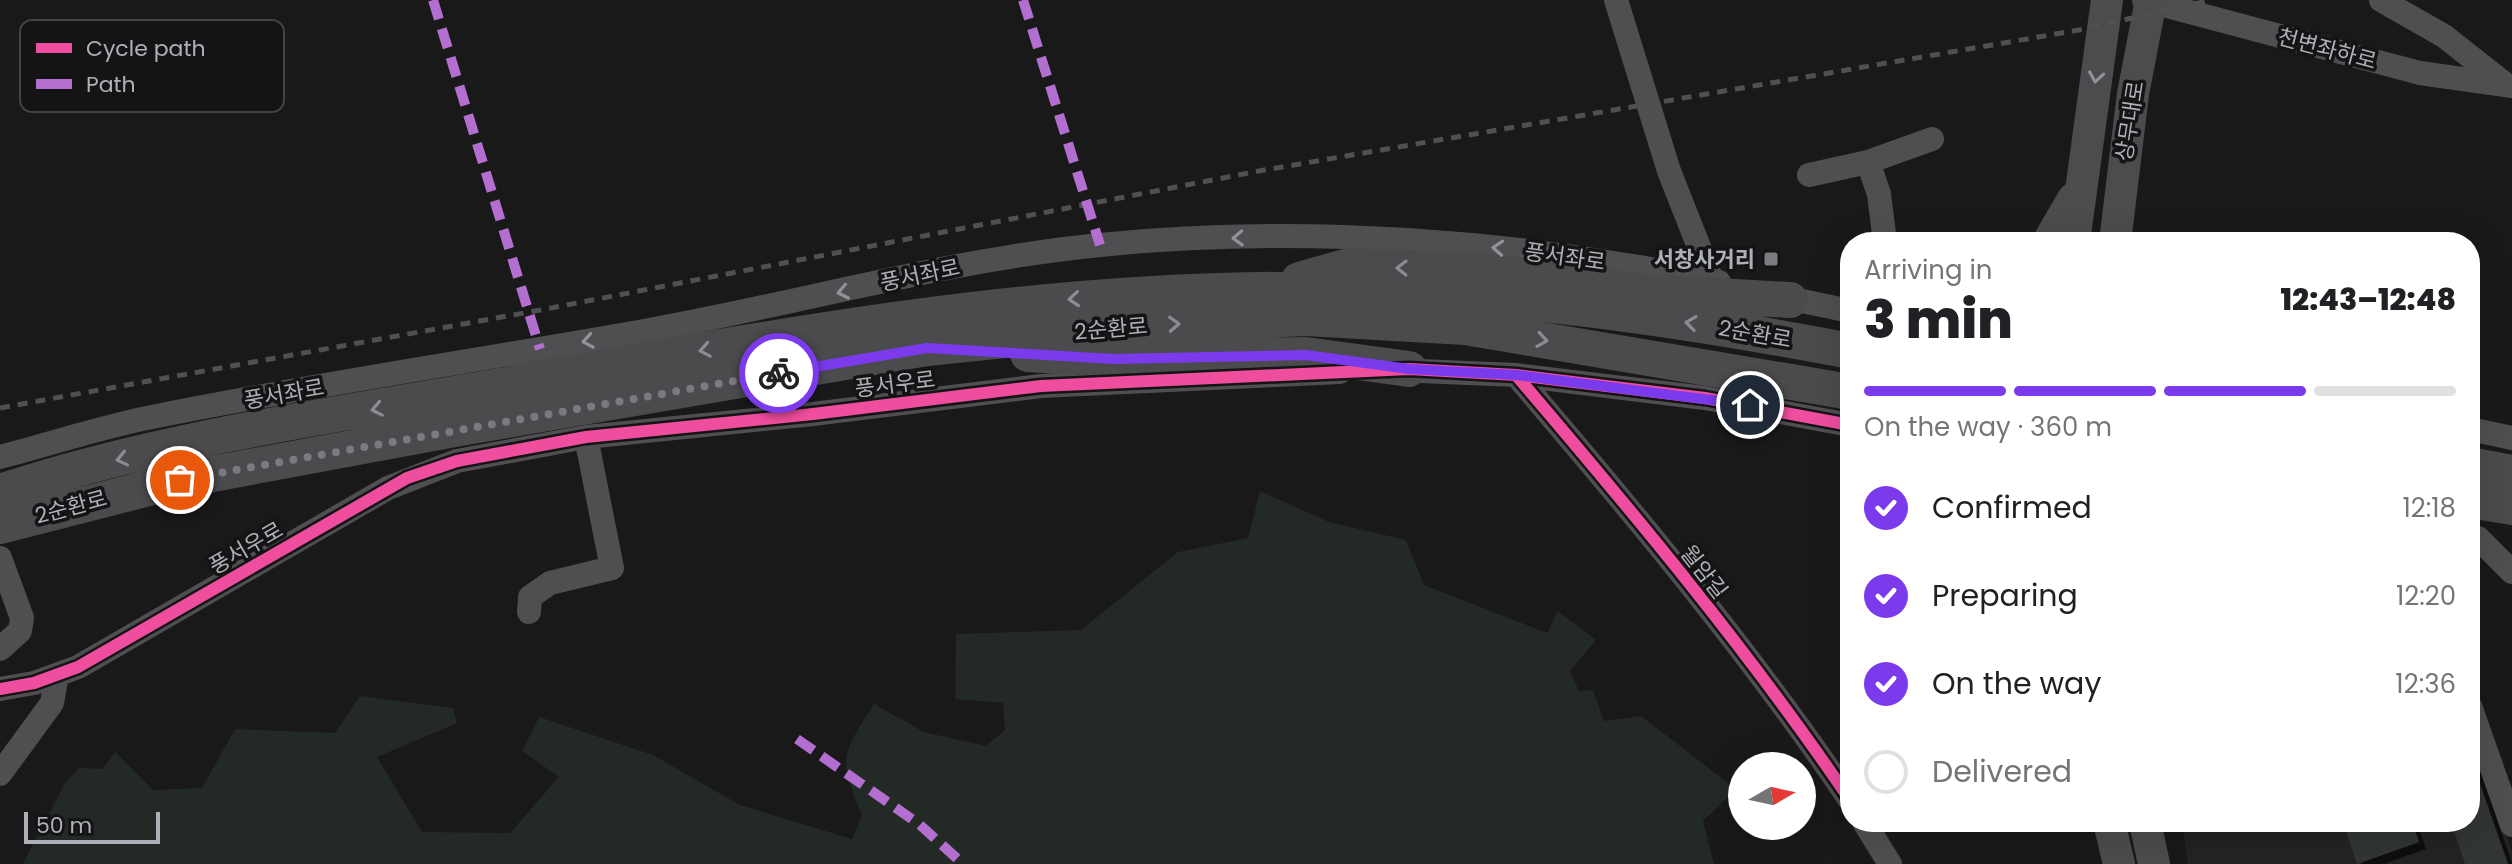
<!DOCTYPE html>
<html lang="en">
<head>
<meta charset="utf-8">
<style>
  :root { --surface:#fff; --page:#f6f6f6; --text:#202124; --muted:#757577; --line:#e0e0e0; --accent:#7c3aed }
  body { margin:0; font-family:Poppins,"Noto Sans KR",sans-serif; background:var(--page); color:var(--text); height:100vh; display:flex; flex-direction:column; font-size:30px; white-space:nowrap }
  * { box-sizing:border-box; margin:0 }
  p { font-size:26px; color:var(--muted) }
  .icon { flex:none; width:44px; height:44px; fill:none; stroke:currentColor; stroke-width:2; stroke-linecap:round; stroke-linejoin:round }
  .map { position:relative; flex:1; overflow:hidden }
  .side { position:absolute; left:1840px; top:232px; width:640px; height:600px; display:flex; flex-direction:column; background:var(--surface); border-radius:32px; box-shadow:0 8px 32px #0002 }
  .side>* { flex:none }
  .needle { width:52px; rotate:81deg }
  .fabs { position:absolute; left:1728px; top:752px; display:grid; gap:16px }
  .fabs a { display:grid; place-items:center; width:88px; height:88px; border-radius:50%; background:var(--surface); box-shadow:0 8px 32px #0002; font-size:40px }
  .scale { position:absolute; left:24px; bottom:20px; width:136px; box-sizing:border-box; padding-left:8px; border:4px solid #adb0b8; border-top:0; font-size:22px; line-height:28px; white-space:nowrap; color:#adb0b8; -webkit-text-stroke:6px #141415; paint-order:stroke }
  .pin { position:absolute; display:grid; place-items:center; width:68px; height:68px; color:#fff; margin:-34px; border:4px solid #fff; border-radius:50%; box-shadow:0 2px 8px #0007 }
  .courier { position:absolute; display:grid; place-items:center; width:80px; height:80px; margin:-40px; border:6px solid #7c3aed; border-radius:50%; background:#fff; color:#222; box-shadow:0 2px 10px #0007 }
  .head em { font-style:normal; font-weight:800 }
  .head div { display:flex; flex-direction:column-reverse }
  .head { display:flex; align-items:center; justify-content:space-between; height:136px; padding:0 24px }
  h1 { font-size:52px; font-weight:800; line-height:60px }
  .bar { display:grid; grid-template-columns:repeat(4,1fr); gap:12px 8px; align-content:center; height:96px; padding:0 24px }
  .bar i { height:10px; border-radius:6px; background:var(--line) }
  .bar .active { background:var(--accent) }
  .bar p { grid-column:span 4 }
  ol { padding:0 24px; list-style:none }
  li { display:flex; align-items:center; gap:24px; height:88px }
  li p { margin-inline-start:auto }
  li .icon { padding:8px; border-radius:50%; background:var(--accent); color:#fff; stroke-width:4 }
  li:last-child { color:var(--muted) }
  li i { width:44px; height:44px; border:4px solid var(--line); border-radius:50% }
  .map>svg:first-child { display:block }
  .built { fill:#232325 }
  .green { fill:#232924 }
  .building { fill:#333435; filter:url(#shadow) }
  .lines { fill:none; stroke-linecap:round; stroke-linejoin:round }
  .minor { stroke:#4f4f52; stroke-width:24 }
  .major { stroke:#4b4c4e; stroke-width:32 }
  .highway { stroke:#4b4b4e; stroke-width:36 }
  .rail { stroke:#505053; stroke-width:5; stroke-dasharray:10 8; stroke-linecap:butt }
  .quiet { stroke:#b36fd0; stroke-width:10; stroke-dasharray:20 10; stroke-linecap:butt }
  .cycleway-casing { stroke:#141415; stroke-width:17 }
  .cycleway { stroke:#ef4d9e; stroke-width:12 }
  .oneway { stroke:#909298 }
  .oneway2 { stroke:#919399 }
  .oneway3 { stroke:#8b8d93 }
  .done { stroke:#797b81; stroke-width:8; stroke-dasharray:0 14.4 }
  .route { stroke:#7c3aed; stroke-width:10 }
  .poi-dot { fill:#797b81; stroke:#141415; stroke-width:3 }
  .labels { text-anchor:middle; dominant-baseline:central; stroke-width:7; stroke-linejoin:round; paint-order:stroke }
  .street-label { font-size:22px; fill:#adb0b8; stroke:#141415 }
  .poi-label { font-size:22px; font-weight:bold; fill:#adb0b8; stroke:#141415; text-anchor:end }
  .key { fill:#141415; stroke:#424346; stroke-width:2 }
  .key-label { font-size:22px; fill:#adb0b8 }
</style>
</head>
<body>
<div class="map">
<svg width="2512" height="864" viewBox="0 0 2512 864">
  <defs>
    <filter id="shadow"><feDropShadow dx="7" dy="7" stdDeviation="0" flood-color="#0009"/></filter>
  </defs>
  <rect width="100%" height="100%" fill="#19191a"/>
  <path class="built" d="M2470,726L2512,850V864H2188L2182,822H2470Z"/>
  <path class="green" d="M1260,491L1329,522L1406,540L1424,585L1547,633L1558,611L1596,640L1570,671L1579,691L1593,690L1604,721L1641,716L1736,789L1703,821L1714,864H23L65,783L79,768L102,769L115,752L153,790L202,788L235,729L335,733L360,696L453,708L457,723L377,757L422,832L510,833L559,777L522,751L539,717L653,755L740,805L852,839L862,816C838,757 841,756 874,704L924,732L986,746L1005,730L1003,703L955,699L956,634L1081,630L1178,552L1248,538Z"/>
  <path class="building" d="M2470,761H2472L2508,864H2465L2451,822H2470Z
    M2356,822H2412L2419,842L2357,864L2344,826Z"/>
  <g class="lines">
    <path class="minor" d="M1616,0L1669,171L1712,280
      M2144,0L2420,73L2512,86
      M2381,0L2444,36L2505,84
      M1868,162L1879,194L1885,242
      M1809,175L1868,162L1932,139
      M1778,296L1850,311
      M1396,370L1516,375L1705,398L1850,425
      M1516,375C1633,512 1749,651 1850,800
      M2470,429L2512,438
      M0,457C50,444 101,427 152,417C315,384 481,360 644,331C796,304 947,260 1100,245C1302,224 1521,241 1719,282
      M2478,538L2512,572
      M0,558L22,618L20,631L0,649
      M529,612L530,597L550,583L612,568L586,437
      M0,689L34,683L78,667L388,488L457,461L586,437L813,414L1041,386L1340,372
      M2470,706L2512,825
      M0,774L52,703L57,675
      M1864,822L1890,864"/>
    <path class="major" d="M2048,242L2073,199
      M2074,242L2107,0
      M2115,242L2133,94L2151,0
      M2109,822L2119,864
      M2145,822L2154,864"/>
    <path class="highway" d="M1299,280L1345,267L1470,269L1647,292L1790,300
      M1028,354L1113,359L1306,355L1409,369
      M2470,465L2512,473
      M0,492C163,438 338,415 506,385C757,340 1006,293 1261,290C1459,287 1657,314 1850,351
      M2470,500L2512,507
      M0,526L180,480L460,428L927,348L1154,325L1306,318L1465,327L1850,392"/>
    <path class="rail" d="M0,408L546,309L1259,171L2079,30L2212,0"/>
    <path class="quiet" d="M433,0L540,349
      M1023,0L1100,245
      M797,739L919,824L963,864"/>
    <defs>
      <path id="cycleway" d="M1516,375C1633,512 1749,651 1850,800
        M0,689L34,683L78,667L407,478L457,461L586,437L813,414L1041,386L1409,369L1516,375L1705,398L1850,425"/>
    </defs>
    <use href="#cycleway" class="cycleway-casing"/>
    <use href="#cycleway" class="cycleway"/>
  </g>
  <defs><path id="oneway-chevron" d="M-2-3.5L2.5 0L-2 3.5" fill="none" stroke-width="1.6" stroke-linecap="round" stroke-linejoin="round" transform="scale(2)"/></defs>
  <use class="oneway" href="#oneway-chevron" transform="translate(2096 77) rotate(99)"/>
  <g class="oneway2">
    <use href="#oneway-chevron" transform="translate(1238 238) rotate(178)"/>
    <use href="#oneway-chevron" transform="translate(1498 248) rotate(-176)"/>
    <use href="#oneway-chevron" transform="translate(843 292) rotate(168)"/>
    <use href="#oneway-chevron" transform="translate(588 341) rotate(170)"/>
  </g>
  <g class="oneway3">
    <use href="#oneway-chevron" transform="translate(1402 268) rotate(-179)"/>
    <use href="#oneway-chevron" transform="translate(1074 299) rotate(175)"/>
    <use href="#oneway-chevron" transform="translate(1691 323) rotate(-172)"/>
    <use href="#oneway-chevron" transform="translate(1174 324) rotate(-3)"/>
    <use href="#oneway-chevron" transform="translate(1542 340) rotate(9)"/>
    <use href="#oneway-chevron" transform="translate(705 350) rotate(170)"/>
    <use href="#oneway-chevron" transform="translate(377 409) rotate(169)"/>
    <use href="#oneway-chevron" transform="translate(122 459) rotate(167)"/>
  </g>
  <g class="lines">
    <path class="done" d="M180,480L779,373"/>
    <path class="route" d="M779,373L927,348L1113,359L1306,355L1409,369L1516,375L1750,405"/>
  </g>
  <rect class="poi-dot" x="1763" y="251" width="16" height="16" rx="4"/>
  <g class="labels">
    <g class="street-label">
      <text transform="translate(2327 49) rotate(15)">천변좌하로</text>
      <text transform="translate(2130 121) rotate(-81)">상무대로</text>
      <text transform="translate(1565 257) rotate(8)">풍서좌로</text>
      <text transform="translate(920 275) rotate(-12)">풍서좌로</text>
      <text transform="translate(1111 329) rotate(-5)">2순환로</text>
      <text transform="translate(1755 334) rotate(10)">2순환로</text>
      <text transform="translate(895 384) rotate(-7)">풍서우로</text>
      <text transform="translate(284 394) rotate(-10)">풍서좌로</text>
      <text transform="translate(71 507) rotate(-15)">2순환로</text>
      <text transform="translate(246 548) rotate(-30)">풍서우로</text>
      <text transform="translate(1704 572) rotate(52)">월암길</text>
    </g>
    <g class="poi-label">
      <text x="1755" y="259">서창사거리</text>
    </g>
  </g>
  <rect x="20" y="20" width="264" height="92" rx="12" class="key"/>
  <rect x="36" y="43" width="36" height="10" fill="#ef4d9e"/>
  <rect x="36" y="79" width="36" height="10" fill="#b36fd0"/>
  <g class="key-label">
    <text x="86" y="56">Cycle path</text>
    <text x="86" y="92">Path</text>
  </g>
</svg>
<div class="fabs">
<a><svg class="needle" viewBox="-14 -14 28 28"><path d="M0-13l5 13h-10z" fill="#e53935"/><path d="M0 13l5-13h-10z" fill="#757577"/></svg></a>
</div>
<div class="scale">50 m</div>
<div class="pin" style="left:180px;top:480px;background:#ea580c"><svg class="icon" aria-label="bag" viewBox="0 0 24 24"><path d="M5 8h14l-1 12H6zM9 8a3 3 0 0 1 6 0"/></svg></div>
<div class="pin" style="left:1750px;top:405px;background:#1f2937"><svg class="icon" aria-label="home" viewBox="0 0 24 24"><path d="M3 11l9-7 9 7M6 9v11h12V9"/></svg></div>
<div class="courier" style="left:779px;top:373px"><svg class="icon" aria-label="bike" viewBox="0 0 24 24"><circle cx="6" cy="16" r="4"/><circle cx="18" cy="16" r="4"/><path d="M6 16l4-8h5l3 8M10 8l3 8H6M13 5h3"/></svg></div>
<section class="side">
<div class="head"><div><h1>3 min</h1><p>Arriving in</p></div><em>12:43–12:48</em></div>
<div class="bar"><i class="active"></i><i class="active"></i><i class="active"></i><i></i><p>On the way · 360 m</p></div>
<ol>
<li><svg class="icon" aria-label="check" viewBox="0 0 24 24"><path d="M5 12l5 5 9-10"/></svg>Confirmed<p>12:18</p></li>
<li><svg class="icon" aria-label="check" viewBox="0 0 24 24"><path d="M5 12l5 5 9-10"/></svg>Preparing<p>12:20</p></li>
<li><svg class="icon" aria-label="check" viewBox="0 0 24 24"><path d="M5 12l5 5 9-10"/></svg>On the way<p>12:36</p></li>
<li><i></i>Delivered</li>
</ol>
</section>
</div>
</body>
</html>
